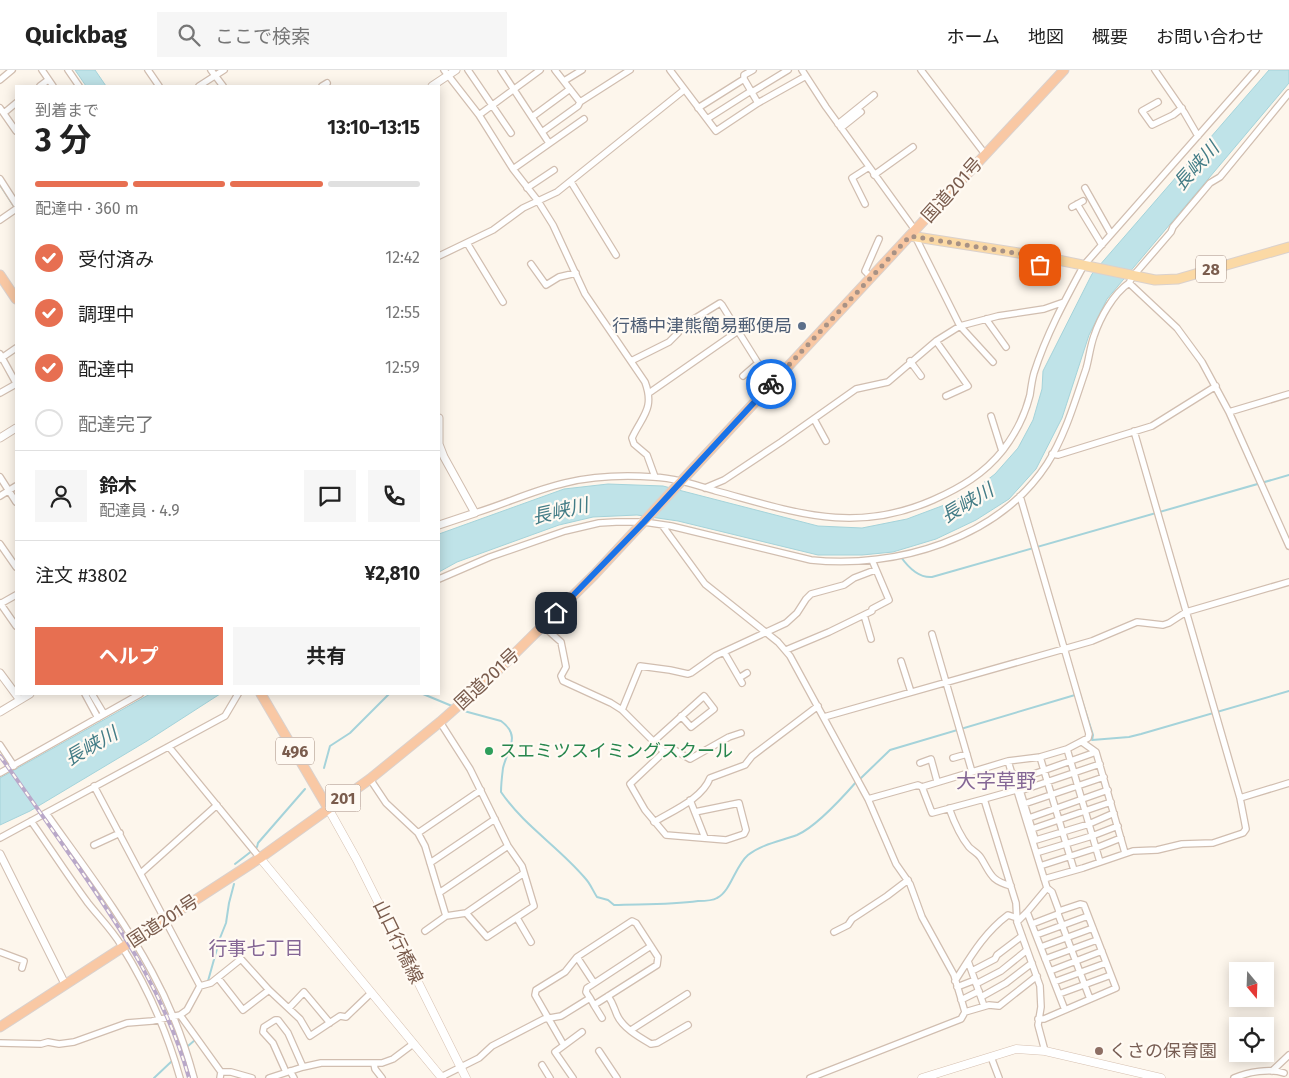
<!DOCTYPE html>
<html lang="ja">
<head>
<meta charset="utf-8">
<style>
  :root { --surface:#fff; --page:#f6f6f6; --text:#222; --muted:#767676; --line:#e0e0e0; --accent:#e76f51 }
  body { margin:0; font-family:"Fira Sans","Noto Sans JP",sans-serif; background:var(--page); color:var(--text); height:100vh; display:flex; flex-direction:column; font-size:19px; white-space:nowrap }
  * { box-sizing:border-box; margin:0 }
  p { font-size:16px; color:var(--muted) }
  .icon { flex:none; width:28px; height:28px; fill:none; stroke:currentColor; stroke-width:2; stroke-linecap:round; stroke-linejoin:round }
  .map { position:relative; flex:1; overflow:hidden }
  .sheet { position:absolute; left:15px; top:15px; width:425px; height:610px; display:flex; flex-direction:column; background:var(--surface); border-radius:0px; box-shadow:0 2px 12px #0003 }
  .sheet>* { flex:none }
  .needle { width:32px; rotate:161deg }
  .buttons { position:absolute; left:1229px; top:892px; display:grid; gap:10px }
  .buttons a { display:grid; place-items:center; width:45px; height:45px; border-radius:0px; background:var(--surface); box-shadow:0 2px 12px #0003; font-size:25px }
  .pin { position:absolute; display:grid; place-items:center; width:42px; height:42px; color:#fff; margin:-21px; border-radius:10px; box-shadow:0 2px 8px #0006 }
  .courier { position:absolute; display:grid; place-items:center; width:50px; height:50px; margin:-25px; border:4px solid #1a73e8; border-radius:50%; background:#fff; color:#222; box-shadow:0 1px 6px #0007 }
  .overview em { font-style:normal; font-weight:700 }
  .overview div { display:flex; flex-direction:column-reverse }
  .overview { display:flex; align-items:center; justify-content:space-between; height:85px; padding:0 20px }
  h1 { font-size:32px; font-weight:700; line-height:38px }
  .bar { display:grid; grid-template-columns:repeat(4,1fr); gap:8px 5px; align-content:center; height:60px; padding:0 20px }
  .bar i { height:6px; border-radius:4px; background:var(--line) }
  .bar .current { background:var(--accent) }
  .bar p { grid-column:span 4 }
  .line { display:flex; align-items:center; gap:12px; padding:0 20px; border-top:1px solid var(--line) }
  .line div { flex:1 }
  .round { display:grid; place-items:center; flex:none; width:52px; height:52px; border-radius:0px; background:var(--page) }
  ol { padding:0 20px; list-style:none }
  li { display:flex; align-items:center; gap:15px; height:55px }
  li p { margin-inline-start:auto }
  li .icon { padding:5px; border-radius:50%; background:var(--accent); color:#fff; stroke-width:4 }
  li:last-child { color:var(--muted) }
  li i { width:28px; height:28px; border:2px solid var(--line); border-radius:50% }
  .button { display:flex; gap:10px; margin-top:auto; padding:10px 20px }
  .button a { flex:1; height:58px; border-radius:0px; background:var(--accent); color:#fff; font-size:20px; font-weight:700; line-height:58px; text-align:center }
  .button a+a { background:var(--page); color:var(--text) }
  header { display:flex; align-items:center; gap:30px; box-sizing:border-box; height:70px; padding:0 25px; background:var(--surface); border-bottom:1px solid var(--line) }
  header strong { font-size:24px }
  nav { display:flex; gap:28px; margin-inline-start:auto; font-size:18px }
  .search { width:350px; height:45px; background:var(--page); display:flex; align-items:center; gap:12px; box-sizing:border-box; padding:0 18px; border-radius:0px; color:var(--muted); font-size:19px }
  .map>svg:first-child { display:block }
  .water { fill:#bfe3e8; stroke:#a5d3da }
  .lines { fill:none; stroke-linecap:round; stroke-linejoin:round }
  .stream { stroke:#a5d3da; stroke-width:2 }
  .minor-casing { stroke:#d1beb0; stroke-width:8 }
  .tertiary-casing { stroke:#d1beb0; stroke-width:9 }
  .secondary-casing { stroke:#d6c0b0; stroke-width:9 }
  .primary-casing { stroke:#dad1cd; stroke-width:11 }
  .trunk-casing { stroke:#dad1cd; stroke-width:11 }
  .minor { stroke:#fff; stroke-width:5.5 }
  .tertiary { stroke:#fff; stroke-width:7 }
  .secondary { stroke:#fff; stroke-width:8 }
  .primary { stroke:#fbd9a5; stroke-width:9 }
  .trunk { stroke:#f9c8a4; stroke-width:9 }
  .rail-casing { stroke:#b9a8c9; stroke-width:4 }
  .rail { stroke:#fffaf3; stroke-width:2; stroke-dasharray:5.5; stroke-linecap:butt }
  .done { stroke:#a89285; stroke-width:5; stroke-dasharray:0 9 }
  .route { stroke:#1a73e8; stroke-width:6 }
  .service-dot { fill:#5c6f8a; stroke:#fffaf3; stroke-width:2 }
  .leisure-dot { fill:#2e9e5b; stroke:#fffaf3; stroke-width:2 }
  .education-dot { fill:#8d6e63; stroke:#fffaf3; stroke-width:2 }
  .labels { text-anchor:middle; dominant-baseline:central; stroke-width:4.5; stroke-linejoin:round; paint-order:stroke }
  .shield { fill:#fffaf3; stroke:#a28b7f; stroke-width:1 }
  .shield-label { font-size:16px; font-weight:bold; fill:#7a5c4d }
  .street-label { font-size:18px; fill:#7a5c4d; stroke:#fffaf3 }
  .service-label { font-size:18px; fill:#4e5e75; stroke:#fffaf3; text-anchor:end }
  .leisure-label { font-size:18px; fill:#27864d; stroke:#fffaf3; text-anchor:start }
  .education-label { font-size:18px; fill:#785e54; stroke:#fffaf3; text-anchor:start }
  .water-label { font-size:19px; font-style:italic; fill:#437c86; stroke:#fffaf3 }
  .neighbourhood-label { font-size:19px; fill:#846695; stroke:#fffaf3 }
  .quarter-label { font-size:20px; fill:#846695; stroke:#fffaf3 }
</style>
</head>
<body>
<header>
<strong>Quickbag</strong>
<div class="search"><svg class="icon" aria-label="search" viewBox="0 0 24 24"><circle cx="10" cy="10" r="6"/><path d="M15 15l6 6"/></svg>ここで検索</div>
<nav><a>ホーム</a><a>地図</a><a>概要</a><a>お問い合わせ</a></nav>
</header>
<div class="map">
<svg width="1289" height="1008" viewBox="0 0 1289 1008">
  <rect width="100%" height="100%" fill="#fdf6ec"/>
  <path class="water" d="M75,0H95L106,16H86Z
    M1269,0H1289V13L1107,229L1089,265L1062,348L1036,399L1009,429L976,450L936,469L893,482L862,485H818L678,451L637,445L593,447L559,455L457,492L439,502V464L564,419L608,414L663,416L818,456L862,458L907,449L947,434L969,424L995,404L1018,378L1033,350L1042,319L1043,301L1092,204Z
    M150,624H220L147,671L30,741L0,755V708Z"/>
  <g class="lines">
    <path class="stream" d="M0,115L15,138
      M901,487C908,497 919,508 932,507L1289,405
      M423,624L452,636
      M1080,624L1093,665L1092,670L1129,667L1141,664L1289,621
      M464,641L501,651C522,666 507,680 503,698C502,706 501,714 501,722C525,757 558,776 585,808C590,813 593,821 597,827L608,830L614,835C642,834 670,835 698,831C704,831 712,831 717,828C731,821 735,796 748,785C762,774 781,771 797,765C816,757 843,727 857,711
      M324,698L330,676L350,663L389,624
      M860,709L890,680L1075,625
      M235,794L257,777L258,773L305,719
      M208,911L220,868L226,853L229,833L234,814
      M188,976L195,970
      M154,1008L172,991"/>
    <defs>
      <path id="minor" d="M42,0L53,16
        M68,0L79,16
        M148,0L159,16
        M211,0L223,16
        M444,0L479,45L513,99L538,131L553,155L585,224L645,312C655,339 642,346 632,368L634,374L647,385L655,407
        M468,0L511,63
        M501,0L549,73
        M555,0L580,32
        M670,0L716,61L758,33L806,6
        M802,0L826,37L915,160
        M921,0L985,84
        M1155,0L1184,42L1198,66
        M744,9L758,33
        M0,10L12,0
        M564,11L582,0
        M40,16L48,10
        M199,16L224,0
        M322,16L327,13
        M752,22L788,0
        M1289,23L1220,107L1210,113L1173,157L1171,162L1133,206L1129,213L1177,258L1202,292L1229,342L1289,476
        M1158,32L1142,41L1152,55L1173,45L1182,38
        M0,38L16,61
        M698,38L744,9V5L753,0
        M4,43L16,33
        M479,45L540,0
        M532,47L570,19
        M707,49L751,21
        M838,54L874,25
        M841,58L861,42
        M542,62L578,36L580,32L630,0
        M513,99L584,49
        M874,105L913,77
        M0,109L16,134
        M571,112L616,185
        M527,118L554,100
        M1085,118L1111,164
        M865,134L852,108L869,97
        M1077,134L1102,175
        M1072,137L1083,131
        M0,150L16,139
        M916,168L960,256L993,292
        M467,173L503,232
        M439,186L493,160L523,138L557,122L684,20
        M1034,186L1045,205
        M531,194L546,215L559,207L576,203
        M871,207L865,201L879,169
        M986,249L1006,277
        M685,257L689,252L720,233L722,235L738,261
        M936,271L968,316L946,326
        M0,284L16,313
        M0,289L16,278
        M631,291L669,272L678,263
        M910,291L921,306
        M743,306L758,293
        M0,323L16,314
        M649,323L738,261L758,293L778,306
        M1229,342L1289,324
        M991,346L1002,381
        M814,349L826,371
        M1052,384L1058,385L1152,356L1216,316
        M0,407L16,432
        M705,418L724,410L781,372L856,319L888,312L936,271L960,256L998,246L1044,239L1064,232
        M0,426L16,416
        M475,443C505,434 534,420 565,413C594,406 624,405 653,407C675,408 696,415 716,421C795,442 853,465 933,430C960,418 984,404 1003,380C1016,363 1025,345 1030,325C1031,318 1032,310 1034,303C1046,265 1065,230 1084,195L1256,0
        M662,455L705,514L778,572L790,586L868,729L896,794L910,814L922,847L954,905L965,942
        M0,474L16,497
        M439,509L490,487L565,461L599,453L616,452H644L671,456L811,490C896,499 998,469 1047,394C1065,366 1075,331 1086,299C1089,289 1090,277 1094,266C1100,248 1113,224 1129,213
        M0,533L16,556
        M0,534L16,525
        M864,545L871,569
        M543,556L561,572L566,597L561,606L563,611L611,633L622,640L664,682L630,714L645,740L666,765L726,770L744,764L746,760L739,733L695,742
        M932,564L972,702
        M786,580L829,562L872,541V539L889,530L872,490
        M724,582L742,613
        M901,591L911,622
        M739,608L747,603
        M85,624L98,648
        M92,624L104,644
        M622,640L640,596L670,600L688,604L691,603L715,586L786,553L797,543L806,529L811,524L844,515L854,508L875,500
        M824,647L1092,571L1137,552L1163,555L1169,553L1186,542L1289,512
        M440,652L470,699L508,776L522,796L534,836L487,867L466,843
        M654,671L704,626L714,639L691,657L681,646
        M1082,672L1096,682L1125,783
        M0,675L14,696
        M169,677L260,788
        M1067,679L1100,792
        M664,682L673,679L690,689L729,667L741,663
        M1040,687L1074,800
        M953,688L967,684
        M1008,691L1047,818L1027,842L1017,852
        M920,693L931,689L937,711
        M0,703L140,624
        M1015,704L1035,769
        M370,709L386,733L418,763L481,720
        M1017,710L1096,682
        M922,717L932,743L984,729
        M1016,720L984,729L1016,833L1017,852L1040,916L1041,937L1038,955L1045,981
        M1020,721L1100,694
        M1240,728L1289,713
        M868,729L918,715L922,717L1008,691L1040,687L1067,679L1088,668L1089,664L1020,426
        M690,730L705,768
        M1024,734L1104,707
        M949,738C954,752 960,766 969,777C973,781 978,783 981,788C991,804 990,810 1011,816
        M46,743C82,794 122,846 152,902C170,935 184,971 194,1008
        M1029,748L1108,720
        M31,751C50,778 68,806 88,833C99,847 112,860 121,875C147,916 167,962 180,1008
        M654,752C672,741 702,729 710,708L745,695L752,686L818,636
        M1032,759L1111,732
        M418,763L425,776L446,846L425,861
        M0,768L225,646L238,624
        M1036,770L1089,754L1114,743
        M94,775L120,763
        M1039,782L1092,766L1118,756
        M430,793L495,749
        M1043,795L1096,778L1121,768
        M141,803L217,735
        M1044,809L1083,798L1133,781L1157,780L1182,774L1213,773L1243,763L1246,759L1240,728L1134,361
        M439,823L508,776
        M1059,841L1058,844L1090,929
        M1027,842L1065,940
        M446,846L466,843L524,803
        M517,848L531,872
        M1032,854L1058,844
        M834,862L848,855L852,849L887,826L908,810
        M1036,865L1088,846
        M1041,877L1093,858
        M0,882L24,891L22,898
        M577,887L594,913
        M1045,889L1097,870
        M968,891L984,936
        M972,901L995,889L997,885L1022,866
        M1050,901L1102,881
        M218,908L243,940L269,920
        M955,911C971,886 984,863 1008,845L1017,848
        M1054,912L1106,893
        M976,914L1001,901L1027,880
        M200,916L211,913L241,889L269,920L300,949L310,966L340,946L346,947L371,923
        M957,917L975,910
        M1059,924L1111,905
        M608,926C613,933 614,938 617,945C623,958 639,967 651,974L657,973L688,955
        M981,927L1006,913L1032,893
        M961,930L979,921
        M594,935L602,948
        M289,938L304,922L330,953
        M180,945L221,1002L220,1008
        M1038,949H1044L1116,918L1084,835L1080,834L1059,841L1052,822L1047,818
        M631,960L687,924
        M562,972L535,925L536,920L565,902L577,887L632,851L636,853L658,887L657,895L594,935L590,928
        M0,973L41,974L48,972L59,974L74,972L127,953L152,951L180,945L187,940L200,916L94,716
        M599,981L617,1008
        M991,987L999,1008
        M374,994L375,999L382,1008
        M542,995L550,1008
        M290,1001L294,1008
        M1272,1001L1289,985
        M221,1002H231L252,1008
        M286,1002L273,973L263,962L264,957L275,950H278L288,963L303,997
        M441,1007L479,988L492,976L544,949L561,946L590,928L586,922L587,918L651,876
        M269,1008L303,997L321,993H382L393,989L413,974
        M573,1008L555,982L582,962
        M810,1008L961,949L965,942L989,935L999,936L1037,906
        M1234,1008C1248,1002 1270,998 1284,1003"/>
      <path id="tertiary" d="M432,16L456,0
        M439,348V374L444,387L475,443L439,455
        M0,368L16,358
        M0,603L20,630
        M0,642L30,624
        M0,784L65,914"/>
      <path id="secondary" d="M328,738L357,790L466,1008
        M260,788L442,1008
        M922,1008L1016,979L1045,981L1161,1008"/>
      <path id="primary" d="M910,166L1044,187L1155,210L1178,209L1289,177"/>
      <path id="trunk" d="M0,205L16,229
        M261,624L328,738
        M0,957L260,788L370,709L440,652L493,605L594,505L1064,0"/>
    </defs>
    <use href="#minor" class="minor-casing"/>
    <use href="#tertiary" class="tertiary-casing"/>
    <use href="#secondary" class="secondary-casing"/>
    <use href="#primary" class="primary-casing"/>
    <use href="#trunk" class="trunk-casing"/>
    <use href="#minor" class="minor"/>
    <use href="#tertiary" class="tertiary"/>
    <use href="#secondary" class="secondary"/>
    <use href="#primary" class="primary"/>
    <use href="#trunk" class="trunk"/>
    <defs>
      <path id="rail" d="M0,686C26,722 51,758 77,795C124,863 166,927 189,1008"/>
    </defs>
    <use href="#rail" class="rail-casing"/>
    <use href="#rail" class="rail"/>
  </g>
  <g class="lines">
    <path class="done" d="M771,314L910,166L1034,186L1040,195"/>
    <path class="route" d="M556,543L644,452L771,314"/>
  </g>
  <circle class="service-dot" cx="802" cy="256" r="5"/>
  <circle class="leisure-dot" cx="489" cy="681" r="5"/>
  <circle class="education-dot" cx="1099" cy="981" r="5"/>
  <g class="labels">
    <g class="shield">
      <rect x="1196" y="185.5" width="30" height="27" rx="4"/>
      <rect x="276" y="667.5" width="38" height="27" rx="4"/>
      <rect x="325.5" y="714.5" width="35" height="27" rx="4"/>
    </g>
    <g class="shield-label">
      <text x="1211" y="199">28</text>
      <text x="295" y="681">496</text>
      <text x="343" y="728">201</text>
    </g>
    <g class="street-label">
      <text transform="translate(952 120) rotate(-48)">国道201号</text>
      <text transform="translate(487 609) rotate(-43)">国道201号</text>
      <text transform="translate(163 851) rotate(-33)">国道201号</text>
      <text transform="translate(398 872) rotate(64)">山口行橋線</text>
    </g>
    <g class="service-label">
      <text x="792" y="256">行橋中津熊簡易郵便局</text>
    </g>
    <g class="leisure-label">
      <text x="499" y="681">スエミツスイミングスクール</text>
    </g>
    <g class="education-label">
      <text x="1109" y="981">くさの保育園</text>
    </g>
    <g class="water-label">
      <text transform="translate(1196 96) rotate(-48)">長峡川</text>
      <text transform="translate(967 433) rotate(-31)">長峡川</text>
      <text transform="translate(560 441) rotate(-13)">長峡川</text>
      <text transform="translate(91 676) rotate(-30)">長峡川</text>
    </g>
    <g class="neighbourhood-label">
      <text x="256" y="878">行事七丁目</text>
    </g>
    <g class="quarter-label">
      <text x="996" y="711">大字草野</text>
    </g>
  </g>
</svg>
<div class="buttons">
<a><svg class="needle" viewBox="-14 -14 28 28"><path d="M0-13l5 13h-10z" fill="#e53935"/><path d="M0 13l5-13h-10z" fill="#767676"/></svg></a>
<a><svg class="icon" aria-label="locate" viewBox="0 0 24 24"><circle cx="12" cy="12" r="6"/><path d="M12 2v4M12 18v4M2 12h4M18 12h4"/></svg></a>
</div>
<div class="pin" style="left:1040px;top:195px;background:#ea580c"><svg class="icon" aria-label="bag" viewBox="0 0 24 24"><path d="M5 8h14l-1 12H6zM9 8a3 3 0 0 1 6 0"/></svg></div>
<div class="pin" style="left:556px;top:543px;background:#1f2937"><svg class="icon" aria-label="home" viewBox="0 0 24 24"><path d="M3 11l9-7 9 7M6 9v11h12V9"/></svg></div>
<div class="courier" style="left:771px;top:314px"><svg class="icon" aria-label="bike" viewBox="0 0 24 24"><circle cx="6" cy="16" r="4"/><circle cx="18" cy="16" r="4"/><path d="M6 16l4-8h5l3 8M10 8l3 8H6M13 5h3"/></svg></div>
<section class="sheet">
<div class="overview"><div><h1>3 分</h1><p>到着まで</p></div><em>13:10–13:15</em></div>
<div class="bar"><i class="current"></i><i class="current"></i><i class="current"></i><i></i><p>配達中 · 360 m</p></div>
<ol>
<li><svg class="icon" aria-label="check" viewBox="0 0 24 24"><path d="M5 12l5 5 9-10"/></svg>受付済み<p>12:42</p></li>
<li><svg class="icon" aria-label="check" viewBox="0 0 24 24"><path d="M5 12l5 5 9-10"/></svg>調理中<p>12:55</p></li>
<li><svg class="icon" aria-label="check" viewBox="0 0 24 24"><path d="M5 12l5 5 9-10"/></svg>配達中<p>12:59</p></li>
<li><i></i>配達完了</li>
</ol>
<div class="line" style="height:90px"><a class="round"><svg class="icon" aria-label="person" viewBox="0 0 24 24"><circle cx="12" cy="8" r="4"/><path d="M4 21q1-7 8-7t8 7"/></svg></a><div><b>鈴木</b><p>配達員 · 4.9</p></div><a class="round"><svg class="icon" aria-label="chat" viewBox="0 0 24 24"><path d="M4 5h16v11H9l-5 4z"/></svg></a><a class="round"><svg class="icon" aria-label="phone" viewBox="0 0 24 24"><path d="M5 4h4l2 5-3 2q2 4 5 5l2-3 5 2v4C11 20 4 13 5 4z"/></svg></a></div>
<div class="line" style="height:65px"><div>注文 #3802</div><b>¥2,810</b></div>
<div class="button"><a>ヘルプ</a><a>共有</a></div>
</section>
</div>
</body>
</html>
